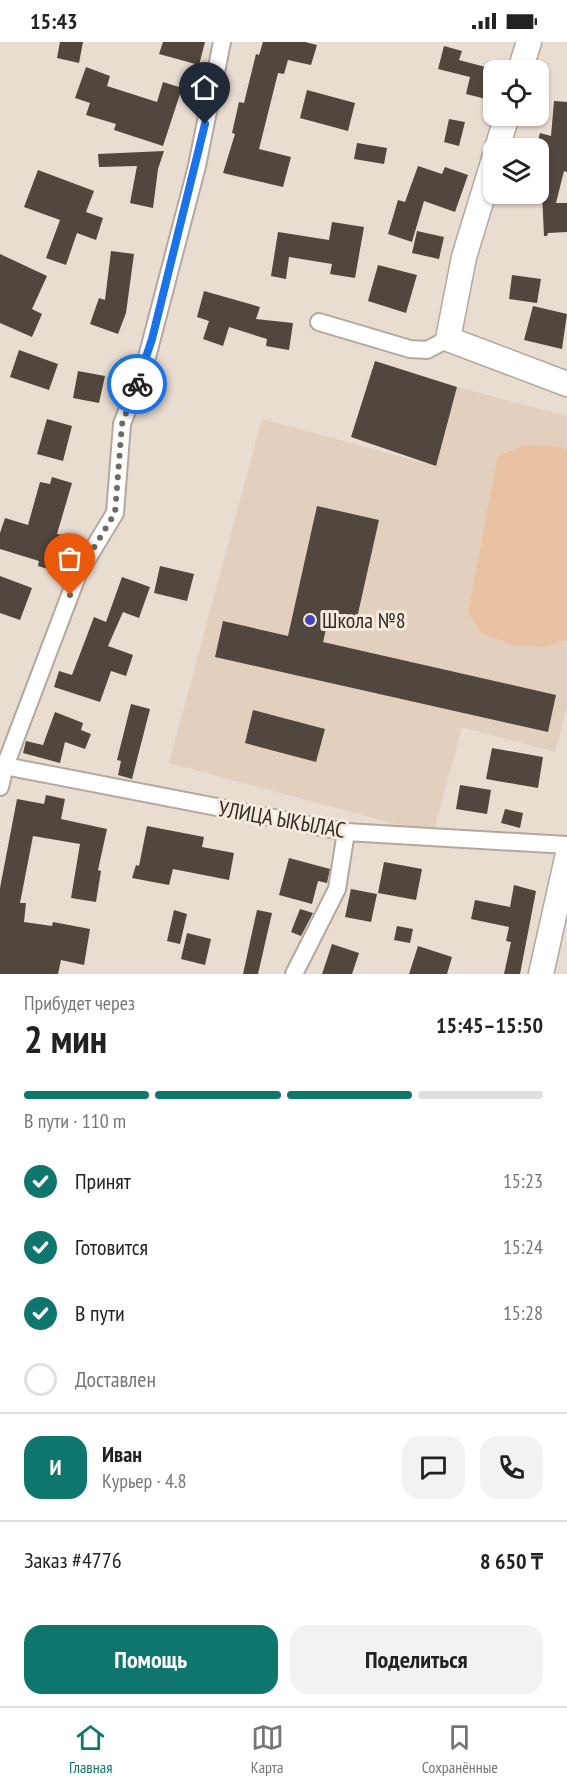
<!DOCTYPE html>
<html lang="ru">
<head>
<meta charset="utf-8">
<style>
  :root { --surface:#fff; --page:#f2f2f2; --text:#222; --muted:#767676; --line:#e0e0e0; --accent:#0f766e }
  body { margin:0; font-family:"PT Sans Narrow",sans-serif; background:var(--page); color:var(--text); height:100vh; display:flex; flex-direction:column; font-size:22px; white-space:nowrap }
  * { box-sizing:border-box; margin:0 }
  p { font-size:20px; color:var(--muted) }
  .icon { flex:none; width:33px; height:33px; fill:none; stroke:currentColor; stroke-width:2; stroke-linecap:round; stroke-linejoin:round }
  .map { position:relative; height:932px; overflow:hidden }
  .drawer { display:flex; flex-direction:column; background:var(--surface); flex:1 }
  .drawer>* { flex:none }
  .tools { position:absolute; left:483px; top:18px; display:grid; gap:12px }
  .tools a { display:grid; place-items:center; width:66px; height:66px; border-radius:12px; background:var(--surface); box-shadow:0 2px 4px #0004; font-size:30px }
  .pin { position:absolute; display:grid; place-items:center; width:51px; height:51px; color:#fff; margin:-62px -26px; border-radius:50% 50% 50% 0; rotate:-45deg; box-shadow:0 0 6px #0007 }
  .pin .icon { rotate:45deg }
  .courier { position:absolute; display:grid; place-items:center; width:60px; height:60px; margin:-30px; border:4px solid #1a73e8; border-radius:50%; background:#fff; color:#222; box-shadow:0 2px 8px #0007 }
  .headline em { font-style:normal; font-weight:800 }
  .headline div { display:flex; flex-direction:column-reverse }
  .headline { display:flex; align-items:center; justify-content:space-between; height:102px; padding:0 24px }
  h1 { font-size:39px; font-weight:800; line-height:45px }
  .bar { display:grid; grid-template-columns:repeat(4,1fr); gap:9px 6px; align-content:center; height:72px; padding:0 24px }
  .bar i { height:8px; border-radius:4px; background:var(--line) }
  .bar .selected { background:var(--accent) }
  .bar p { grid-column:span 4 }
  .line { display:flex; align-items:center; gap:15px; padding:0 24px; border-top:2px solid var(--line) }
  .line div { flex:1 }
  .round { display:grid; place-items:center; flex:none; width:63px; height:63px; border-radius:18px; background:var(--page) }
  ol { padding:0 24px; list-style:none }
  li { display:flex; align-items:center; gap:18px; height:66px }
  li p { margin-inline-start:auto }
  li .icon { padding:6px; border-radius:50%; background:var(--accent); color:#fff; stroke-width:4 }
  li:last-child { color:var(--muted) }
  li i { width:33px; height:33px; border:3px solid var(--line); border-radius:50% }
  .cta { display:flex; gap:12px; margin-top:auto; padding:12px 24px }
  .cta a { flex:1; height:69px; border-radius:18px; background:var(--accent); color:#fff; font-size:24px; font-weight:800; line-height:69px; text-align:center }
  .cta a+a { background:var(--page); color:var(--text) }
  .status { display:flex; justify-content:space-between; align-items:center; height:42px; padding:0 30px; background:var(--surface); direction:ltr }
  .status svg { height:16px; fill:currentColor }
  .tab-bar { display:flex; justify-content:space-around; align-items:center; height:84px; border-top:2px solid var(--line); background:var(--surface); font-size:16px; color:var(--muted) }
  .tab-bar a { display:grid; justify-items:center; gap:3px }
  .tab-bar .selected { color:var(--accent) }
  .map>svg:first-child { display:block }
  .built { fill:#e2cfbe }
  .green { fill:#e9c3a1 }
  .building { fill:#52473e }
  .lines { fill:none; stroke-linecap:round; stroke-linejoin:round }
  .street-casing { stroke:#b4a89d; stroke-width:20 }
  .secondary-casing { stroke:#b4a89d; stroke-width:27 }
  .street { stroke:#fff; stroke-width:16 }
  .secondary { stroke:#fff; stroke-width:24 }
  .done { stroke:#716a62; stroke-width:6; stroke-dasharray:0 10.8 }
  .route { stroke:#1a73e8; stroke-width:8 }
  .poi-dot { fill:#3f44b9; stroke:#f6e9de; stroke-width:2 }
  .labels { text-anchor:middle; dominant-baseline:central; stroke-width:6; stroke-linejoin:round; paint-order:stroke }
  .poi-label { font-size:22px; fill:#312c27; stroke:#f6e9de; text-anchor:start }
  .street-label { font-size:22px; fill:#312c27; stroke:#f6e9de }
</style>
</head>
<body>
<div class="status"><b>15:43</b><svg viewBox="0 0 49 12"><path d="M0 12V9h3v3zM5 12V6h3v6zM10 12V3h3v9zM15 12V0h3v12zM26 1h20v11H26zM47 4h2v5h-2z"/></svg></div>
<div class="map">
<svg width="567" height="932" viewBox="0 0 567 932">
  <rect width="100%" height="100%" fill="#e9dcd1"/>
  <path class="built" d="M457,345L567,374V665L555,710L462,685L433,792L169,721L262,377L435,424Z"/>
  <path class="green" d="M526,403L561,405L567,408V598L543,605L513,603L481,591L468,570L498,414Z"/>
  <path class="building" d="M60,0H83L79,21L57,16Z
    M163,0H205L199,23L159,12Z
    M263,0H305L317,3L311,23L288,18L284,32L278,31L259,107L291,115L283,145L223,131L235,92L232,91L239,60L244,61L256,12L259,13Z
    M444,4L462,9L459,18L493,27L486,57L466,52L470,35L438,27Z
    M86,25L110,34L107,44L157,60L163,40L182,46L163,104L114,88L116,82L86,73L90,61L75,56Z
    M307,48L355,61L348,89L300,76Z
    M554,59L567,60V130L564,129L556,161H567V190L548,191L547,194H544L542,151H538V106H536L540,91L551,94Z
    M449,77L465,80L459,104L444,100Z
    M357,101L387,106L384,122L354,117Z
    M164,109L158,127L153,166L130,161L137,124L99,125L98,112Z
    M418,124L442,132L445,125L468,133L455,170L424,159L412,200L388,192L398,158L405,160Z
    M38,128L94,149L86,170L103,176L96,198L77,191L66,223L46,216L60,178L24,165Z
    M332,180L364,185L355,236L330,232L332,222L289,215L286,237L271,234L278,190L329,198Z
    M417,189L444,195L439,217L412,211Z
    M111,209L134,212L126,271L118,292L90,282L99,256L105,258Z
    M0,212L47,234L32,267L42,272L32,295L0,281Z
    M378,223L417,233L406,271L368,259Z
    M512,233L541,237L537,261L509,257Z
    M204,249L260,265L256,277L293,281L289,308L266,304L267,297L229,285L223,304L203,297L209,279L197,275Z
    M533,264L567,272L562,307L524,298Z
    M19,308L58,322L49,348L10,335Z
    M375,319L457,345L436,424L351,395Z
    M78,329L105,334L99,361L73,356Z
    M47,377L72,384L63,419L37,412Z
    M52,435L72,441L57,492L63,493L56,515L65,518L61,531L38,524L39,519L0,507V491L5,476L28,483L40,440L50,442Z
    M317,464L379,478L357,576L330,570L323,600L556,653L548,690L215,615L223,579L288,594Z
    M160,524L194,532L187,559L154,551Z
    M0,534L32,546L20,578L0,571Z
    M122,535L150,545L139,576L123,570L108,604L133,613L126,634L111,629L100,660L54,645L59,629L72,633L94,575L106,580Z
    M131,662L150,667L132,737L118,733L121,719L117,718Z
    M253,668L325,687L316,720L245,701Z
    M55,670L83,681L81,688L91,692L85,707L65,700L60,721L23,711L26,699L43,703Z
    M492,706L543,715L538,746L486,737Z
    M460,743L491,748L487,772L456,767Z
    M46,753L65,757L61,777L107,787L98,828L101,829L96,860L71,856L80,802L33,794L20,861H26L24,880L52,884L53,880L90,887L84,923L61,918L58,932H0V846L17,757L44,762Z
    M505,767L523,771L520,786L501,781Z
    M147,784L204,795L202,805L234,811L229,838L173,827L169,843L132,836L136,823L139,824Z
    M289,816L330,827L327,841L318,839L312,862L279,853Z
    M384,820L422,827L416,858L378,851Z
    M514,843L536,849L520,932H504L511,900L506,899L509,885L471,877L475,858L510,865Z
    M351,847L377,852L371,880L345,875Z
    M300,867L313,871L301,894L291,890Z
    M174,868L187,872L180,902L167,899Z
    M257,868L272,871L258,932H243Z
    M397,884L413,887L410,901L394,898Z
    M187,891L211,897L205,923L181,917Z
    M332,902L359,911L352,932H322Z
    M418,904L452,915L447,932H409Z"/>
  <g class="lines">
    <defs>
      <path id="street" d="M319,280L410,307L427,308L448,297
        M0,723L346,790L567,803
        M0,745L5,724L78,532L115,471L122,382L146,319L197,124L222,0
        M294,932L337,847L346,790"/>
      <path id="secondary" d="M520,28L529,0
        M497,106L507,74
        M494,117L464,215L448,297L567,342
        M541,932L567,816"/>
    </defs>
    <use href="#street" class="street-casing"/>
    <use href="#secondary" class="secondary-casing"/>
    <use href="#street" class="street"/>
    <use href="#secondary" class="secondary"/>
  </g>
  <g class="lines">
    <path class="done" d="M70,553L78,532L115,471L122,382L137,342"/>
    <path class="route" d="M137,342L152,297L205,82"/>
  </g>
  <circle class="poi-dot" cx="310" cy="578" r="6"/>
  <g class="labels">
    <g class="poi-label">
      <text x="322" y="578">Школа №8</text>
    </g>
    <g class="street-label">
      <text transform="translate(282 777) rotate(10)">УЛИЦА ЫКЫЛАС</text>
    </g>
  </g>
</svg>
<div class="tools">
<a><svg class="icon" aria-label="locate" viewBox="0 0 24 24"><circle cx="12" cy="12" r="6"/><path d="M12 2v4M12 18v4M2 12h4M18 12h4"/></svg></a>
<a><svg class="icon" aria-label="layers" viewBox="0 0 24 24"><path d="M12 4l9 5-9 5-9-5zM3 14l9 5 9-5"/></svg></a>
</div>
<div class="pin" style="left:70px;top:553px;background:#ea580c"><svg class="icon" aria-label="bag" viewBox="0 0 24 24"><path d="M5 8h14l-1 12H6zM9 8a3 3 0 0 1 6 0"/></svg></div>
<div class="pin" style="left:205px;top:82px;background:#1f2937"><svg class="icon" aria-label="home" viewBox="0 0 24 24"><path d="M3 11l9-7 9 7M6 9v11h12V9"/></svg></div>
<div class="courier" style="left:137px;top:342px"><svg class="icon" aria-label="bike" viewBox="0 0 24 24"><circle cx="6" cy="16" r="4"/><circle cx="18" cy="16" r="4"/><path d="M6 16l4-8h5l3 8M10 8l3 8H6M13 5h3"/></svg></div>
</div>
<section class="drawer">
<div class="headline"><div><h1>2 мин</h1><p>Прибудет через</p></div><em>15:45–15:50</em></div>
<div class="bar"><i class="selected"></i><i class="selected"></i><i class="selected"></i><i></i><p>В пути · 110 m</p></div>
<ol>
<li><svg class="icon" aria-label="check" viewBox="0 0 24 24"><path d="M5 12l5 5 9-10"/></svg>Принят<p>15:23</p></li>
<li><svg class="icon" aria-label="check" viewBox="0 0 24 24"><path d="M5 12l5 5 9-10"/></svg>Готовится<p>15:24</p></li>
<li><svg class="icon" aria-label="check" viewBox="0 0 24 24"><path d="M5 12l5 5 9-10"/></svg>В пути<p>15:28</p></li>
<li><i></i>Доставлен</li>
</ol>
<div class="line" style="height:108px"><b class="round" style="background:var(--accent);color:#fff">И</b><div><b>Иван</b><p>Курьер · 4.8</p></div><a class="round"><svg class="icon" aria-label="chat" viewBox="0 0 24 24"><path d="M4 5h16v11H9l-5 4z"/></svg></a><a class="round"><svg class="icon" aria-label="phone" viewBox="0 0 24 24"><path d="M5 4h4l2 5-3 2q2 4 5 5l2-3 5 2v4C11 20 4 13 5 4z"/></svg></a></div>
<div class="line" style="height:78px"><div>Заказ #4776</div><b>8 650 ₸</b></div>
<div class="cta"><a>Помощь</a><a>Поделиться</a></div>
</section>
<nav class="tab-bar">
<a class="selected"><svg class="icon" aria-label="home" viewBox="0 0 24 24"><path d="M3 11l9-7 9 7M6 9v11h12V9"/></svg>Главная</a>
<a><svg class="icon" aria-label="map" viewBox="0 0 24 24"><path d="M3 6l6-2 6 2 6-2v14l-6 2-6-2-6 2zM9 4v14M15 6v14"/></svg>Карта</a>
<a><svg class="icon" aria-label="saved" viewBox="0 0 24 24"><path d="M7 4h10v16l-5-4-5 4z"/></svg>Сохранённые</a>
</nav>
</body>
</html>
